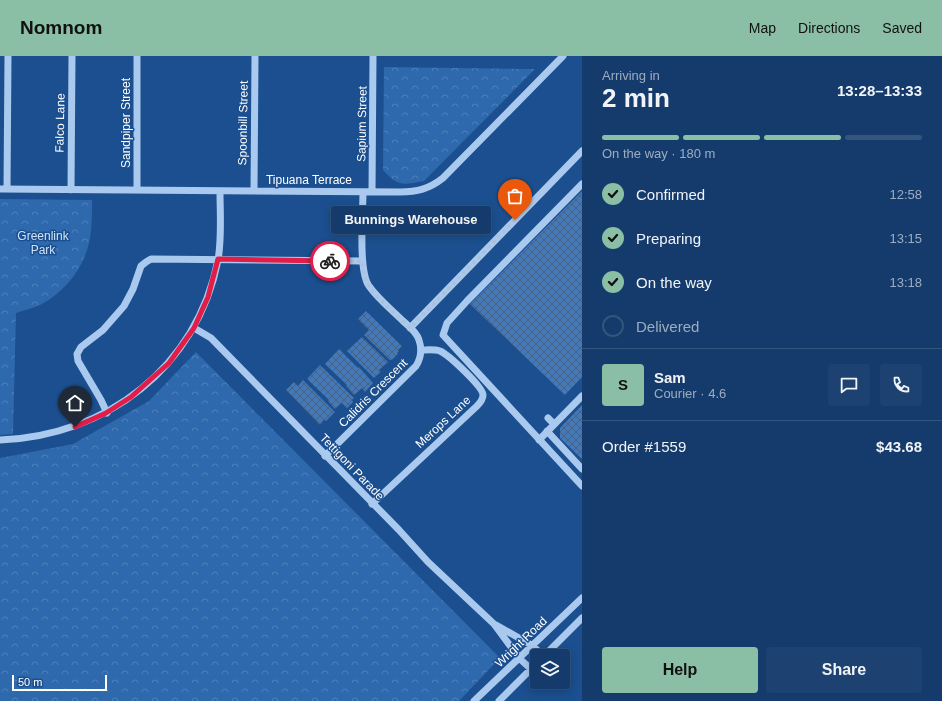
<!DOCTYPE html>
<html lang="en">
<head>
<meta charset="utf-8">
<style>
  :root { --surface:#143b6b; --page:#1d4271; --text:#f1f3f6; --muted:#9dadc1; --line:#33557e; --accent:#8abfa5 }
  body { margin:0; font-family:Arial,sans-serif; background:var(--page); color:var(--text); height:100vh; display:flex; flex-direction:column; font-size:15px; white-space:nowrap }
  * { box-sizing:border-box; margin:0 }
  p { font-size:13px; color:var(--muted) }
  .icon { flex:none; width:22px; height:22px; fill:none; stroke:currentColor; stroke-width:2; stroke-linecap:round; stroke-linejoin:round }
  .map { position:relative; flex:1; overflow:hidden }
  .side { display:flex; flex-direction:column; background:var(--surface); width:360px }
  .side>* { flex:none }
  .fabs { position:absolute; left:530px; top:593px; display:grid; gap:8px }
  .fabs a { display:grid; place-items:center; width:40px; height:40px; border-radius:4px; background:var(--surface); box-shadow:0 2px 10px #0003,0 0 0 1px var(--line); font-size:20px }
  .scale { position:absolute; left:12px; bottom:10px; width:95px; box-sizing:border-box; padding-left:4px; border:2px solid #fff; border-top:0; font-size:11px; line-height:14px; white-space:nowrap; color:#fff; -webkit-text-stroke:3px #1b4f8f; paint-order:stroke }
  .pin { position:absolute; display:grid; place-items:center; width:34px; height:34px; color:#fff; margin:-41px -17px; border-radius:50% 50% 50% 0; rotate:-45deg; box-shadow:0 0 4px #0007 }
  .pin .icon { rotate:45deg }
  .courier { position:absolute; display:grid; place-items:center; width:40px; height:40px; margin:-20px; border:3px solid #e11d48; border-radius:50%; background:#fff; color:#222; box-shadow:0 1px 5px #0007 }
  .bubble { position:absolute; height:28px; border-radius:4px; background:var(--surface); box-shadow:0 2px 10px #0003,0 0 0 1px var(--line); font-size:13px; font-weight:800; line-height:28px; text-align:center }
  .overview em { font-style:normal; font-weight:800 }
  .overview div { display:flex; flex-direction:column-reverse }
  .overview { display:flex; align-items:center; justify-content:space-between; height:68px; padding:0 20px }
  h1 { font-size:26px; font-weight:800; line-height:30px }
  .bar { display:grid; grid-template-columns:repeat(4,1fr); gap:6px 4px; align-content:center; height:48px; padding:0 20px }
  .bar i { height:5px; border-radius:3px; background:var(--line) }
  .bar .selected { background:var(--accent) }
  .bar p { grid-column:span 4 }
  .line { display:flex; align-items:center; gap:10px; padding:0 20px; border-top:1px solid var(--line) }
  .line div { flex:1 }
  .round { display:grid; place-items:center; flex:none; width:42px; height:42px; border-radius:4px; background:var(--page) }
  ol { padding:0 20px; list-style:none }
  li { display:flex; align-items:center; gap:12px; height:44px }
  li p { margin-inline-start:auto }
  li .icon { padding:4px; border-radius:50%; background:var(--accent); color:#111; stroke-width:4 }
  li:last-child { color:var(--muted) }
  li i { width:22px; height:22px; border:2px solid var(--line); border-radius:50% }
  .action { display:flex; gap:8px; margin-top:auto; padding:8px 20px }
  .action a { flex:1; height:46px; border-radius:4px; background:var(--accent); color:#111; font-size:16px; font-weight:800; line-height:46px; text-align:center }
  .action a+a { background:var(--page); color:var(--text) }
  header { display:flex; align-items:center; gap:24px; box-sizing:border-box; height:56px; padding:0 20px; background:var(--accent); color:#111 }
  header strong { font-size:19px }
  nav { display:flex; gap:22px; margin-inline-start:auto; font-size:14px }
  main { display:flex; flex:1; min-height:0 }
  .map>svg:first-child { display:block }
  .park { fill:url(#park-crowns) }
  .building { fill:url(#building-cross-hatch) }
  .lines { fill:none; stroke-linecap:round; stroke-linejoin:round }
  .minor { stroke:#a9c9ee; stroke-width:7 }
  .done { stroke:#afc1d8; stroke-width:4; stroke-dasharray:0 7.2 }
  .route { stroke:#e11d48; stroke-width:5 }
  .labels { text-anchor:middle; dominant-baseline:central; stroke-width:3; stroke-linejoin:round; paint-order:stroke }
  .street-label { font-size:12px; fill:#fff; stroke:#1b4f8f }
  .park-label { font-size:12px; fill:#cfe3fa; stroke:#1b4f8f }
</style>
</head>
<body>
<header>
<strong>Nomnom</strong>
<nav><a>Map</a><a>Directions</a><a>Saved</a></nav>
</header>
<main>
<div class="map">
<svg width="582" height="645" viewBox="0 0 582 645">
  <defs>
    <pattern id="park-crowns" width="20" height="18" patternUnits="userSpaceOnUse"><rect width="20" height="18" fill="#2e69ad"/><path d="M2 6a3 3 0 1 1 6 0M12 15a3 3 0 1 1 6 0" fill="none" stroke="#4d80b9"/></pattern>
    <pattern id="building-cross-hatch" width="8" height="8" patternUnits="userSpaceOnUse"><rect width="8" height="8" fill="#4478b7"/><path d="M0 0l8 8M0 8l8-8" fill="none" stroke="#486282"/></pattern>
  </defs>
  <rect width="100%" height="100%" fill="#1b4f8f"/>
  <path class="park" d="M384,11L535,13L424,125C403,129 398,131 383,114Z
    M0,143L92,144C92,154 92,165 91,175C88,206 69,233 42,248C34,252 24,254 16,257L13,378L0,379Z
    M196,296L500,602L459,645H0V402L73,388L149,345Z"/>
  <path class="building" d="M582,135V321L565,339L470,248Z
    M366,255L402,290L398,294L399,295L397,297L398,298L392,304H390L364,279L369,274L358,263Z
    M362,281L388,306L379,314L381,316L374,322L347,295Z
    M339,293L358,312L359,311L373,327L365,336L362,332L354,339L346,330L347,329L325,308Z
    M320,309L354,342L352,344L353,346L347,352L342,347L335,353L328,345L329,344L307,323Z
    M303,324L335,356L326,365L324,364L320,369L286,334L294,326L298,330Z
    M582,349V403L560,382V372Z"/>
  <g class="lines">
    <path class="minor" d="M582,128L467,245L447,267L443,279L582,430
      M0,133L400,136C417,136 429,133 443,122L563,0
      M7,133L8,0
      M71,134L72,0
      M137,134V0
      M254,135L255,0
      M372,136L373,0
      M194,272L211,282L399,474L428,506L494,568L520,603L531,613
      M410,272L582,95
      M107,357L101,344L78,305L77,298L81,291L103,274L124,250L133,233L141,210L146,206L151,203L362,205
      M548,362L554,368
      M547,375L582,413
      M0,384C107,380 197,311 218,204C222,182 220,157 220,135
      M539,384L582,340
      M325,400L416,310C421,302 422,293 419,284C417,277 409,270 403,265C392,254 378,243 369,230C358,215 363,156 363,136
      M372,448L477,350C480,347 483,344 483,339C483,331 449,299 440,295C434,293 427,294 421,294
      M496,569L533,590L543,600
      M544,600L582,562
      M474,645L582,542
      M499,645L537,607"/>
  </g>
  <g class="lines">
    <path class="done" d="M330,205H362C363,214 364,222 368,229C378,245 397,259 410,272L515,164"/>
    <path class="route" d="M75,371L106,357L131,341L169,307L194,272L208,241L218,203L330,205"/>
  </g>
  <g class="labels">
    <g class="street-label">
      <text transform="translate(60 67) rotate(-89)">Falco Lane</text>
      <text transform="translate(126 67) rotate(-90)">Sandpiper Street</text>
      <text transform="translate(243 67) rotate(-89)">Spoonbill Street</text>
      <text transform="translate(362 68) rotate(-89)">Sapium Street</text>
      <text x="309" y="124">Tipuana Terrace</text>
      <text transform="translate(373 337) rotate(-45)">Calidris Crescent</text>
      <text transform="translate(443 366) rotate(-43)">Merops Lane</text>
      <text transform="translate(352 411) rotate(46)">Tettigoni Parade</text>
      <text transform="translate(521 586) rotate(-44)">Wright Road</text>
    </g>
    <g class="park-label">
      <text x="43" y="180">Greenlink<tspan x="43" dy="14">Park</tspan></text>
    </g>
  </g>
</svg>
<div class="fabs">
<a><svg class="icon" aria-label="layers" viewBox="0 0 24 24"><path d="M12 4l9 5-9 5-9-5zM3 14l9 5 9-5"/></svg></a>
</div>
<div class="scale">50 m</div>
<div class="pin" style="left:515px;top:164px;background:#ea580c"><svg class="icon" aria-label="bag" viewBox="0 0 24 24"><path d="M5 8h14l-1 12H6zM9 8a3 3 0 0 1 6 0"/></svg></div>
<div class="pin" style="left:75px;top:371px;background:#1f2937"><svg class="icon" aria-label="home" viewBox="0 0 24 24"><path d="M3 11l9-7 9 7M6 9v11h12V9"/></svg></div>
<div class="courier" style="left:330px;top:205px"><svg class="icon" aria-label="bike" viewBox="0 0 24 24"><circle cx="6" cy="16" r="4"/><circle cx="18" cy="16" r="4"/><path d="M6 16l4-8h5l3 8M10 8l3 8H6M13 5h3"/></svg></div>
<div class="bubble" style="left:331px;top:150px;width:160px">Bunnings Warehouse</div>
</div>
<section class="side">
<div class="overview"><div><h1>2 min</h1><p>Arriving in</p></div><em>13:28–13:33</em></div>
<div class="bar"><i class="selected"></i><i class="selected"></i><i class="selected"></i><i></i><p>On the way · 180 m</p></div>
<ol>
<li><svg class="icon" aria-label="check" viewBox="0 0 24 24"><path d="M5 12l5 5 9-10"/></svg>Confirmed<p>12:58</p></li>
<li><svg class="icon" aria-label="check" viewBox="0 0 24 24"><path d="M5 12l5 5 9-10"/></svg>Preparing<p>13:15</p></li>
<li><svg class="icon" aria-label="check" viewBox="0 0 24 24"><path d="M5 12l5 5 9-10"/></svg>On the way<p>13:18</p></li>
<li><i></i>Delivered</li>
</ol>
<div class="line" style="height:72px"><b class="round" style="background:var(--accent);color:#111">S</b><div><b>Sam</b><p>Courier · 4.6</p></div><a class="round"><svg class="icon" aria-label="chat" viewBox="0 0 24 24"><path d="M4 5h16v11H9l-5 4z"/></svg></a><a class="round"><svg class="icon" aria-label="phone" viewBox="0 0 24 24"><path d="M5 4h4l2 5-3 2q2 4 5 5l2-3 5 2v4C11 20 4 13 5 4z"/></svg></a></div>
<div class="line" style="height:52px"><div>Order #1559</div><b>$43.68</b></div>
<div class="action"><a>Help</a><a>Share</a></div>
</section>
</main>
</body>
</html>
